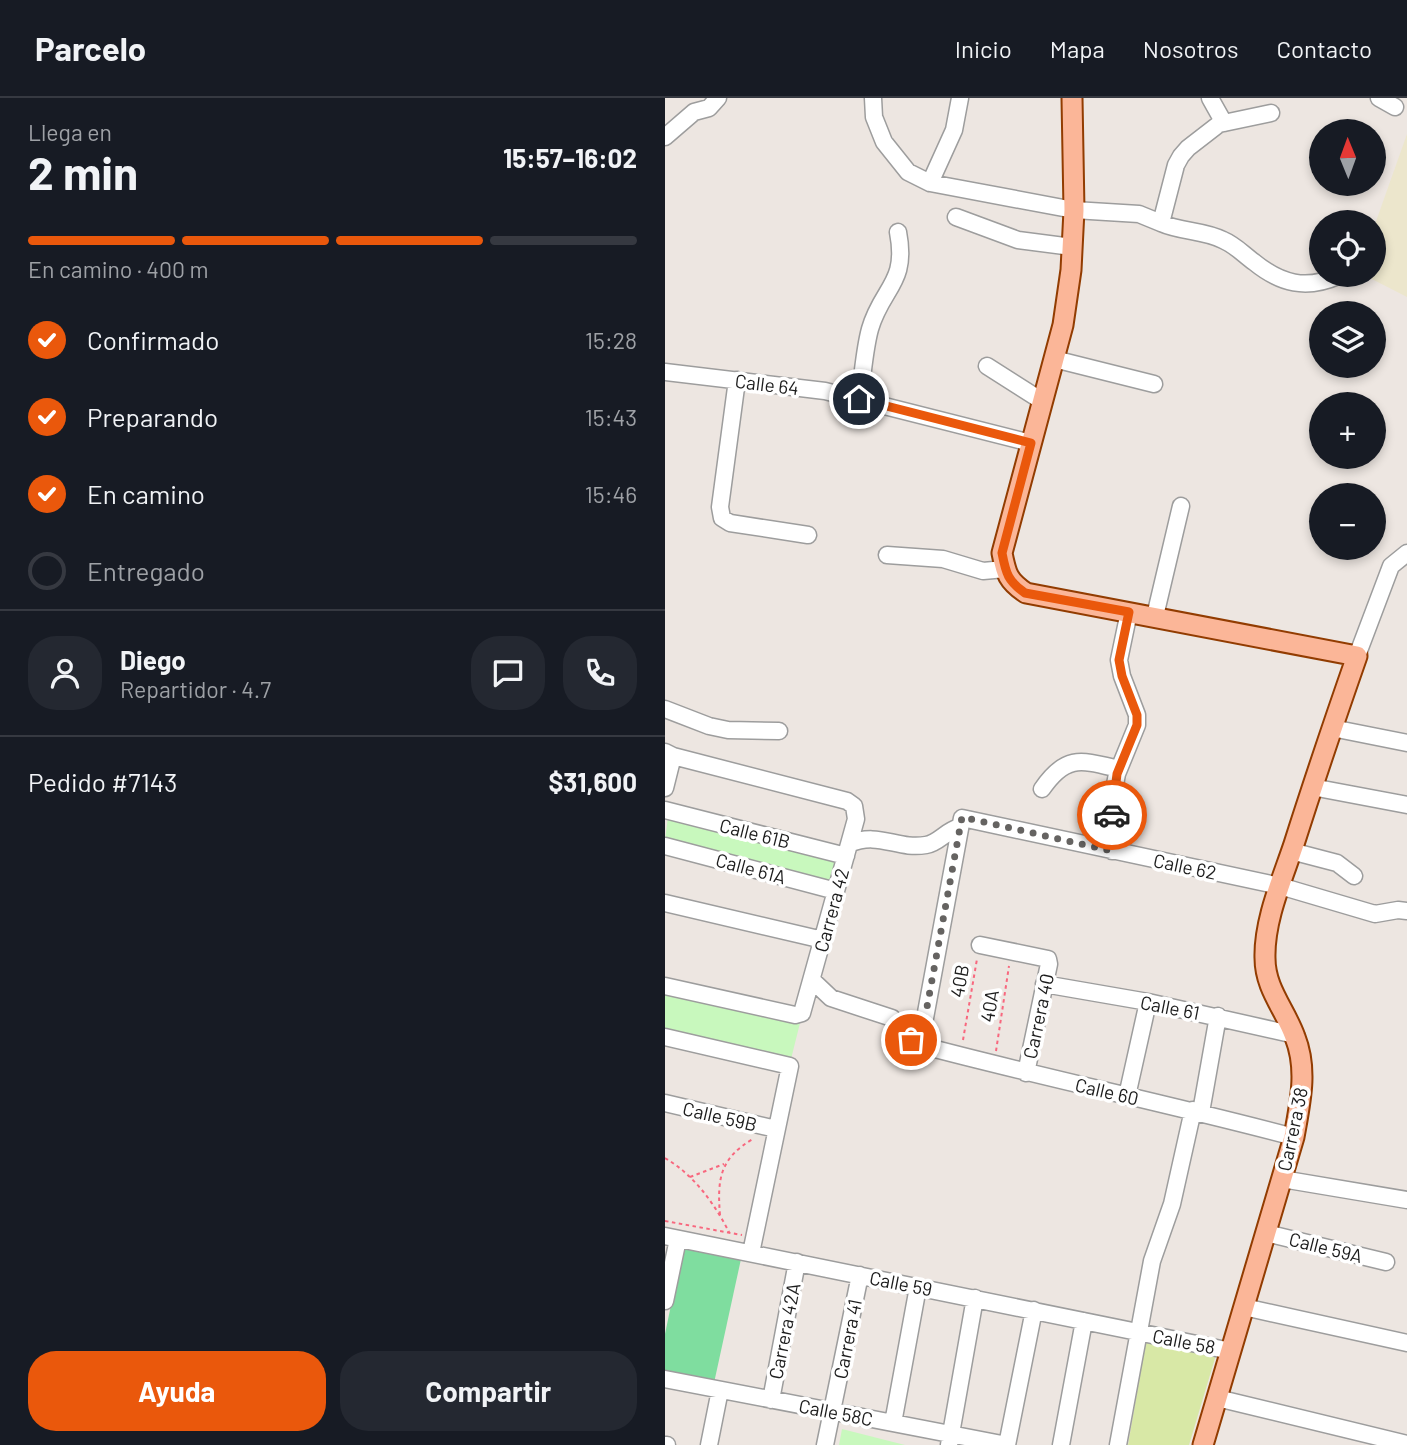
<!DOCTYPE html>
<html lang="es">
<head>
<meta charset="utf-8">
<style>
  :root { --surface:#171b24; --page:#242831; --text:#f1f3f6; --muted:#9ea1a6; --line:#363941; --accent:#ea580c }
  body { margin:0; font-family:Barlow,sans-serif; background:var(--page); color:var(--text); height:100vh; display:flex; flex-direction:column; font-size:26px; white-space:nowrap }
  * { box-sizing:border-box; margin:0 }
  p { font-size:23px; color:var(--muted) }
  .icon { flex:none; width:38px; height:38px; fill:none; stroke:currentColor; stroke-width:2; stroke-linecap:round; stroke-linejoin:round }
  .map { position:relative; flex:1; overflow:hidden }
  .side { display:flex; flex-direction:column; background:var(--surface); width:665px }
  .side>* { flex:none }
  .needle { width:46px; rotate:359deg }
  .buttons { position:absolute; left:644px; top:21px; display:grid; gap:14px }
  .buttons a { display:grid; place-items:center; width:77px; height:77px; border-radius:50%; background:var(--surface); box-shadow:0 4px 10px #0003; font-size:35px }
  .pin { position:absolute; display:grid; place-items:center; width:60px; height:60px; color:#fff; margin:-30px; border:4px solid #fff; border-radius:50%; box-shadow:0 2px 7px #0007 }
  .courier { position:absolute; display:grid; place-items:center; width:70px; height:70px; margin:-35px; border:5px solid #ea580c; border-radius:50%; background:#fff; color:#222; box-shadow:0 2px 9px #0007 }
  .overview em { font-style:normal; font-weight:700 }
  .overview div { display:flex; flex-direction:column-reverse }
  .overview { display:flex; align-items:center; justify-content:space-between; height:119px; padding:0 28px }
  h1 { font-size:46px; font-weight:700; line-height:52px }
  .bar { display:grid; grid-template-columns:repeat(4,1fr); gap:10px 7px; align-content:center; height:84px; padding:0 28px }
  .bar i { height:9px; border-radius:5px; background:var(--line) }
  .bar .on { background:var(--accent) }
  .bar p { grid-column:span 4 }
  .line { display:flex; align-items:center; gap:18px; padding:0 28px; border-top:2px solid var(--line) }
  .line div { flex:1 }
  .round { display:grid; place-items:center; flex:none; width:74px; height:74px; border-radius:28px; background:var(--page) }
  ol { padding:0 28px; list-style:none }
  li { display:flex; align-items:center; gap:21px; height:77px }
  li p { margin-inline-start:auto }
  li .icon { padding:7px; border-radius:50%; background:var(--accent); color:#fff; stroke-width:4 }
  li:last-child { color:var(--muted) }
  li i { width:38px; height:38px; border:4px solid var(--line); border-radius:50% }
  .action { display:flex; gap:14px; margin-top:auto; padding:14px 28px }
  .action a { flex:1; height:80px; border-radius:28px; background:var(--accent); color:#fff; font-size:28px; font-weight:700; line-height:80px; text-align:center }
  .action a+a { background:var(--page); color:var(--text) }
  header { display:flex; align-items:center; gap:42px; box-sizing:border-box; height:98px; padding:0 35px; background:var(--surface); border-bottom:2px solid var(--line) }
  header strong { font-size:33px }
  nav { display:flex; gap:38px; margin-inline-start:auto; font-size:24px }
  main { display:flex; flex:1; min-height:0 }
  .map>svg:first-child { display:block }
  .farmland { fill:#ece6cc }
  .grass { fill:#d8e8a6 }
  .park { fill:#c8f8bd }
  .pitch { fill:#7fdd9f }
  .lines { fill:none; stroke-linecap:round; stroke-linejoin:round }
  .minor-casing { stroke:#9d9d9d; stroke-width:19 }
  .major-casing { stroke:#923c01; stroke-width:23 }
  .path { stroke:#f8677e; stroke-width:2; stroke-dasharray:3.5 3.5; stroke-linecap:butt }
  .minor { stroke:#fff; stroke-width:16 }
  .major { stroke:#fbb698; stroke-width:19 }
  .done { stroke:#656361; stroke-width:7; stroke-dasharray:0 12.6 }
  .route { stroke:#ea580c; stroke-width:9 }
  .labels { text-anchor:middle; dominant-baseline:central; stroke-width:7; stroke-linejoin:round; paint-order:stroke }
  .street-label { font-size:19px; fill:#1c1c1c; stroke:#fff }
</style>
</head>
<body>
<header>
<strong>Parcelo</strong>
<nav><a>Inicio</a><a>Mapa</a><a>Nosotros</a><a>Contacto</a></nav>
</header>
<main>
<section class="side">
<div class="overview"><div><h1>2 min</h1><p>Llega en</p></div><em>15:57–16:02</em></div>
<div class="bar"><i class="on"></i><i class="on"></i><i class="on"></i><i></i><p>En camino · 400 m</p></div>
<ol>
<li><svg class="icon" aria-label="check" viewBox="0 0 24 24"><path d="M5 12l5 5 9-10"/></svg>Confirmado<p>15:28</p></li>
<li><svg class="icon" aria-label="check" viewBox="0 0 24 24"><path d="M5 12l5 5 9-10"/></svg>Preparando<p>15:43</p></li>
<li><svg class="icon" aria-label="check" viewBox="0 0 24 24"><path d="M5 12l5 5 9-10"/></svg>En camino<p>15:46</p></li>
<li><i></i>Entregado</li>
</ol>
<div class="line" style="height:126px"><a class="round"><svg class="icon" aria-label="person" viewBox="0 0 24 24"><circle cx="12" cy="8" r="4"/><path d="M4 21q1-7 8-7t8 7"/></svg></a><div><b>Diego</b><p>Repartidor · 4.7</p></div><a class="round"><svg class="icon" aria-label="chat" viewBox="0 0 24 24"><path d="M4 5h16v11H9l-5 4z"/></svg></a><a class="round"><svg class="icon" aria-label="phone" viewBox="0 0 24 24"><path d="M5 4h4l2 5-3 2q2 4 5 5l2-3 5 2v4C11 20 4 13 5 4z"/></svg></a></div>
<div class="line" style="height:91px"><div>Pedido #7143</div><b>$31,600</b></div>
<div class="action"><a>Ayuda</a><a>Compartir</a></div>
</section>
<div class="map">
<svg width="742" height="1347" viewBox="0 0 742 1347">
  <rect width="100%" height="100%" fill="#ede6e1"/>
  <path class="farmland" d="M742,36V199L699,177H709V129Z"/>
  <path class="grass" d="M481,1242L551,1257L524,1347H463Z"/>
  <path class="park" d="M3,719L171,762L166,784L0,742Z
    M0,895L135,925L126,961L0,931Z
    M177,1331L240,1347H174Z"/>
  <path class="pitch" d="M18,1150L76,1161L49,1285L0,1275V1236Z"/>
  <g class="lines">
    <defs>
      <path id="minor" d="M208,0L209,19L219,44L243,74L265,85L409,112L474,116L496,125L511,67L516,58L523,50L554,26L606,15
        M545,0L559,25
        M714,0L730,9
        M0,39L29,14L44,10L53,0
        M265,85L289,32L295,0
        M291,119L353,142L407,149
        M496,125C516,134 538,132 558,142C570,147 578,156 589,164C616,186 641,192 673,178
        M389,261L489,286
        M322,268L377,303
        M0,274L160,293L366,345
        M72,282L55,409L57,420L65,425L143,437
        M194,301C198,278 199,253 205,231C217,189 243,186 233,134
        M222,457L278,461L318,473L340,471
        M490,518L516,408
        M692,558L726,468L742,455
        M0,611L44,628L63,632L114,633
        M667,630L742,645
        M0,654L8,658L182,703L189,708L191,721L137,915L130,917L0,888
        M647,689L742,707
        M0,690L8,658
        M377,691C401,656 416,662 454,671
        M0,712L181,758
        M184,746C214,733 232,752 261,747C274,745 280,733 295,729
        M0,748L171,793
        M447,753V702L452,676L472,627V617L457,578L454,562L464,514
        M626,753L672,765L689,778
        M0,805L158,842
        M315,847L383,861L384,866L361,975
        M147,882L166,900L227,920L246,942L255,947C379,980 505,1006 629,1039
        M379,886L483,904L630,937
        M0,939L125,968L86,1155
        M255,947L297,720L615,788L710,816L733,812L742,813
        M462,998L483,904
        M0,1005L111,1031
        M536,1014L553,918
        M617,1081L742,1102
        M601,1135L721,1164
        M0,1138L566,1253
        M0,1203L13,1141
        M579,1209L742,1245
        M0,1281L342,1347L369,1212
        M552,1300L742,1346
        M106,1302L132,1164
        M228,1325L253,1189
        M0,1347H2
        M44,1347L55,1292
        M160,1347L195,1177
        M284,1347L310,1200
        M396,1347L419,1223
        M453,1347L487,1163L507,1106L528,1012"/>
      <path id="major" d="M407,0L409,112L406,172L398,227L337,455C341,476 343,483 361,495L692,558C670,621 649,683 629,746C617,782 599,822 600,860C600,891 620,911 630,939C643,972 635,1005 629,1039L538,1347"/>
    </defs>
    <use href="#minor" class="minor-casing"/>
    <use href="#major" class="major-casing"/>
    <path class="path" d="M298,942L312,861
      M331,953L344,868
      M0,1060C29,1077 49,1105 64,1134
      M25,1079L59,1066
      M55,1117C52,1081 55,1060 88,1041
      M0,1123L77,1137"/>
    <use href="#minor" class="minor"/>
    <use href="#major" class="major"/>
  </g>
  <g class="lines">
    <path class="done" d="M246,942L255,947L297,719L447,753V717"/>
    <path class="route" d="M194,301L366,345L337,455C341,476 343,483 360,495L464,514L454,562L457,578L472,617V627L452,676L447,717"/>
  </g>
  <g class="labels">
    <g class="street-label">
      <text transform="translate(102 286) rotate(7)">Calle 64</text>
      <text transform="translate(90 735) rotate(14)">Calle 61B</text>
      <text transform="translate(520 768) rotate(12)">Calle 62</text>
      <text transform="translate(86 770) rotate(15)">Calle 61A</text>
      <text transform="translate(166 812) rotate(-75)">Carrera 42</text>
      <text transform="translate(294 883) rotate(-80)">40B</text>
      <text transform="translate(324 908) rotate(-81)">40A</text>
      <text transform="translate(505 909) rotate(11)">Calle 61</text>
      <text transform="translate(373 918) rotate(-78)">Carrera 40</text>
      <text transform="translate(442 993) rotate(13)">Calle 60</text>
      <text transform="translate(55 1018) rotate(13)">Calle 59B</text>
      <text transform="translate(627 1031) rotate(-78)">Carrera 38</text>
      <text transform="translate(661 1149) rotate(14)">Calle 59A</text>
      <text transform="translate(236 1185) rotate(11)">Calle 59</text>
      <text transform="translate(119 1233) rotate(-79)">Carrera 42A</text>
      <text transform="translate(182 1241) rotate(-79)">Carrera 41</text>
      <text transform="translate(519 1243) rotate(11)">Calle 58</text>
      <text transform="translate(171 1314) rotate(11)">Calle 58C</text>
    </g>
  </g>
</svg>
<div class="buttons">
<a><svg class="needle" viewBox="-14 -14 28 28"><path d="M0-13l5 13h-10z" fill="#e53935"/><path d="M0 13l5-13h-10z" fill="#9ea1a6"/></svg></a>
<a><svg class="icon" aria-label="locate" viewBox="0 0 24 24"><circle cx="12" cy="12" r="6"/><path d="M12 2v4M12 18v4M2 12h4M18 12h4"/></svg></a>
<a><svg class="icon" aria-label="layers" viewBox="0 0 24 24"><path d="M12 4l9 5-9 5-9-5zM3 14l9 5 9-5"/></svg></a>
<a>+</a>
<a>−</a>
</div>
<div class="pin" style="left:246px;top:942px;background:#ea580c"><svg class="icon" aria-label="bag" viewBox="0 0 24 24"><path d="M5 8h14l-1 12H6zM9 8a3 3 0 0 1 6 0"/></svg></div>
<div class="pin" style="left:194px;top:301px;background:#1f2937"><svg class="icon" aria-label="home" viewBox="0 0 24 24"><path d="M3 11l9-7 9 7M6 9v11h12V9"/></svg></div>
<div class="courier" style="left:447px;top:717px"><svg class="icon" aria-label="car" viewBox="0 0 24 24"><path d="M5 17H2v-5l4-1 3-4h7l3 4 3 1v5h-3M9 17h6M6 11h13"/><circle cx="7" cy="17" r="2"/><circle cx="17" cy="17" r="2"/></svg></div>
</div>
</main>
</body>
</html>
